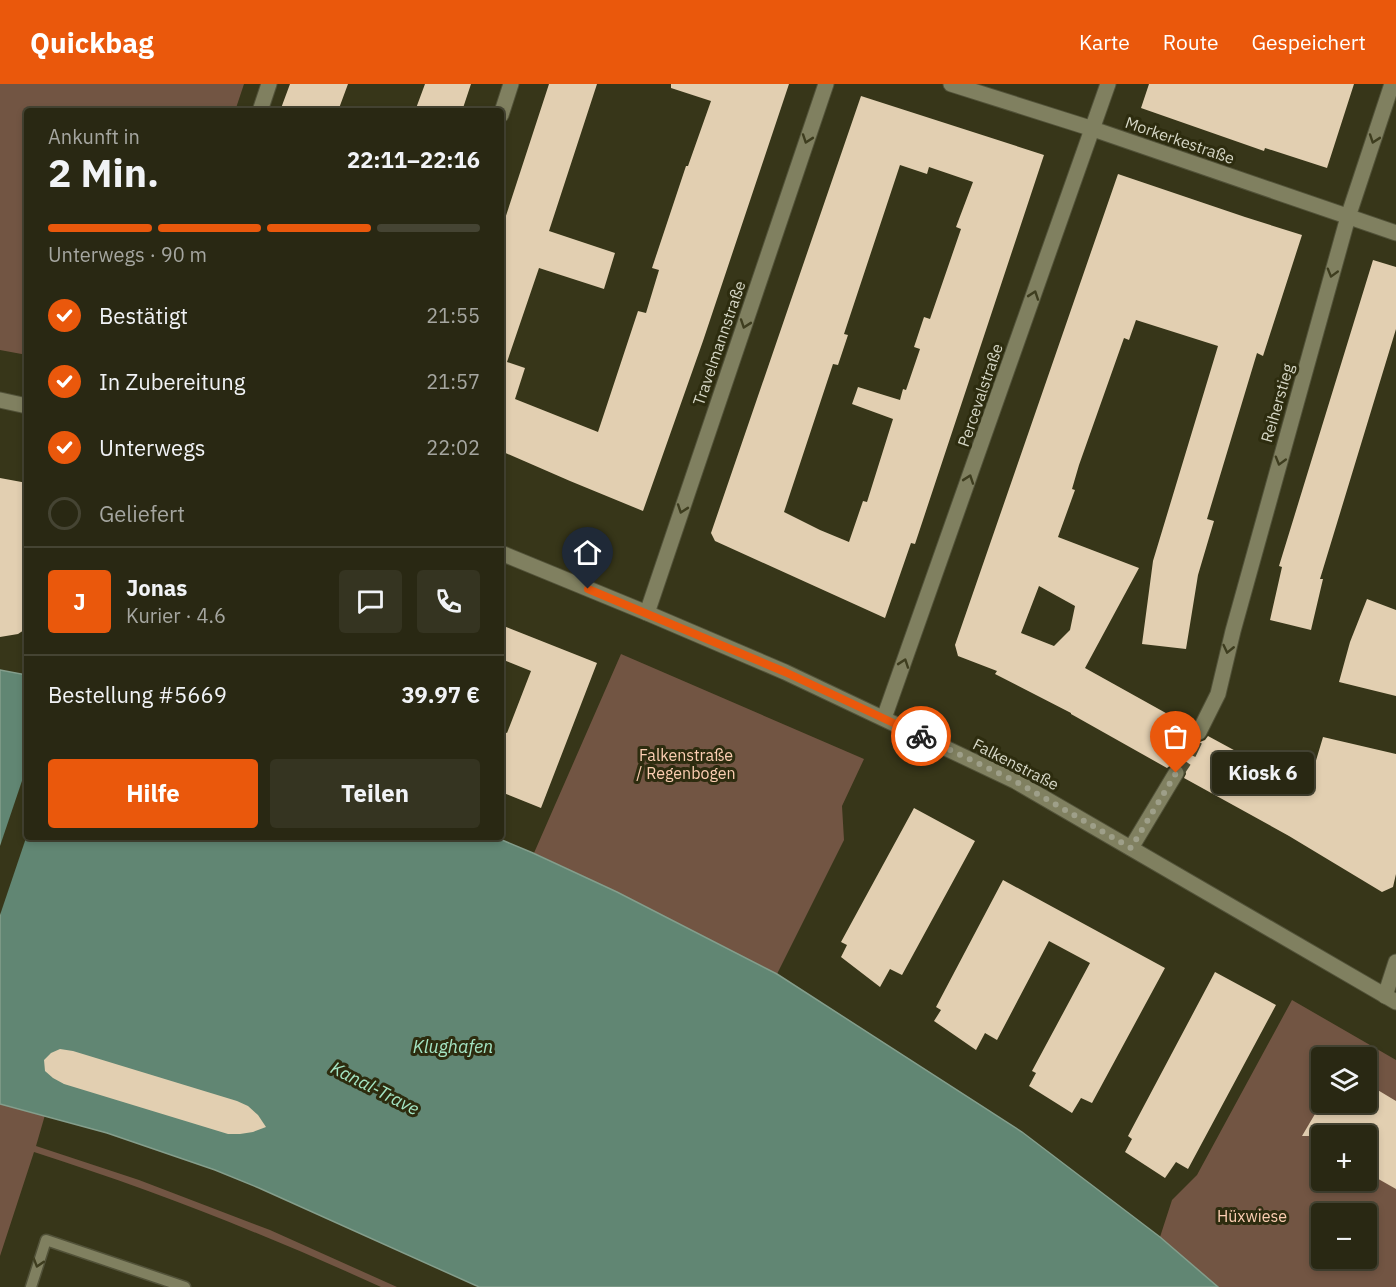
<!DOCTYPE html>
<html lang="de">
<head>
<meta charset="utf-8">
<style>
  :root { --surface:#292813; --page:#353421; --text:#f1f3f6; --muted:#a5a6a0; --line:#454433; --accent:#ea580c }
  body { margin:0; font-family:"IBM Plex Sans",sans-serif; background:var(--page); color:var(--text); height:100vh; display:flex; flex-direction:column; font-size:22px; white-space:nowrap }
  * { box-sizing:border-box; margin:0 }
  p { font-size:20px; color:var(--muted) }
  .icon { flex:none; width:33px; height:33px; fill:none; stroke:currentColor; stroke-width:2; stroke-linecap:round; stroke-linejoin:round }
  .map { position:relative; flex:1; overflow:hidden }
  .side { position:absolute; left:24px; top:24px; width:480px; height:732px; display:flex; flex-direction:column; background:var(--surface); border-radius:6px; box-shadow:0 3px 9px #0003,0 0 0 2px var(--line) }
  .side>* { flex:none }
  .controls { position:absolute; left:1311px; top:963px; display:grid; gap:12px }
  .controls a { display:grid; place-items:center; width:66px; height:66px; border-radius:6px; background:var(--surface); box-shadow:0 3px 9px #0003,0 0 0 2px var(--line); font-size:30px }
  .pin { position:absolute; display:grid; place-items:center; width:51px; height:51px; color:#fff; margin:-62px -26px; border-radius:50% 50% 50% 0; rotate:-45deg; box-shadow:0 0 6px #0007 }
  .pin .icon { rotate:45deg }
  .courier { position:absolute; display:grid; place-items:center; width:60px; height:60px; margin:-30px; border:4px solid #ea580c; border-radius:50%; background:#fff; color:#222; box-shadow:0 2px 8px #0007 }
  .bubble { position:absolute; height:42px; border-radius:6px; background:var(--surface); box-shadow:0 3px 9px #0003,0 0 0 2px var(--line); font-size:20px; font-weight:800; line-height:42px; text-align:center }
  .summary em { font-style:normal; font-weight:800 }
  .summary div { display:flex; flex-direction:column-reverse }
  .summary { display:flex; align-items:center; justify-content:space-between; height:102px; padding:0 24px }
  h1 { font-size:39px; font-weight:800; line-height:45px }
  .bar { display:grid; grid-template-columns:repeat(4,1fr); gap:9px 6px; align-content:center; height:72px; padding:0 24px }
  .bar i { height:8px; border-radius:4px; background:var(--line) }
  .bar .active { background:var(--accent) }
  .bar p { grid-column:span 4 }
  .line { display:flex; align-items:center; gap:15px; padding:0 24px; border-top:2px solid var(--line) }
  .line div { flex:1 }
  .round { display:grid; place-items:center; flex:none; width:63px; height:63px; border-radius:6px; background:var(--page) }
  ol { padding:0 24px; list-style:none }
  li { display:flex; align-items:center; gap:18px; height:66px }
  li p { margin-inline-start:auto }
  li .icon { padding:6px; border-radius:50%; background:var(--accent); color:#fff; stroke-width:4 }
  li:last-child { color:var(--muted) }
  li i { width:33px; height:33px; border:3px solid var(--line); border-radius:50% }
  .primary-button { display:flex; gap:12px; margin-top:auto; padding:12px 24px }
  .primary-button a { flex:1; height:69px; border-radius:6px; background:var(--accent); color:#fff; font-size:24px; font-weight:800; line-height:69px; text-align:center }
  .primary-button a+a { background:var(--page); color:var(--text) }
  header { display:flex; align-items:center; gap:36px; box-sizing:border-box; height:84px; padding:0 30px; background:var(--accent); color:#fff }
  header strong { font-size:28px }
  nav { display:flex; gap:33px; margin-inline-start:auto; font-size:21px }
  .map>svg:first-child { display:block }
  .green { fill:#725543; fill-rule:evenodd }
  .water { fill:#618673; stroke:#849e8c; stroke-width:1.5 }
  .pier { fill:#373619 }
  .building { fill:#e2cfb1; fill-rule:evenodd }
  .lines { fill:none; stroke-linecap:round; stroke-linejoin:round }
  .minor-tunnel { stroke:#4f4e33; stroke-width:15; stroke-dasharray:15 8; stroke-linecap:butt }
  .service-casing { stroke:#525239; stroke-width:13 }
  .minor-casing { stroke:#525239; stroke-width:17 }
  .secondary-casing { stroke:#525239; stroke-width:17 }
  .service { stroke:#808060; stroke-width:10 }
  .minor { stroke:#808060; stroke-width:15 }
  .secondary { stroke:#808060; stroke-width:15 }
  .oneway { stroke:#3e3d1f }
  .done { stroke:#9e9f89; stroke-width:6; stroke-dasharray:0 10.8 }
  .route { stroke:#ea580c; stroke-width:8 }
  .labels { text-anchor:middle; dominant-baseline:central; stroke-width:6; stroke-linejoin:round; paint-order:stroke }
  .street-label { font-size:16px; fill:#d6d7c6; stroke:#2d2c0f }
  .park-label { font-size:16px; fill:#fcceb2; stroke:#2d2c0f }
  .water-label { font-size:18px; font-style:italic; fill:#a4e5c4; stroke:#2d2c0f }
</style>
</head>
<body>
<header>
<strong>Quickbag</strong>
<nav><a>Karte</a><a>Route</a><a>Gespeichert</a></nav>
</header>
<div class="map">
<svg width="1396" height="1203" viewBox="0 0 1396 1203">
  <rect width="100%" height="100%" fill="#373619"/>
  <path class="green" d="M0,0H244L235,27H27V271L0,266Z
    M621,570L864,675L842,722L844,756L777,890L617,808L534,769Z
    M1292,916L1396,976V1203H1218L1160,1153L1172,1116L1197,1091ZM1322,974H1366V1018H1322ZM1322,1052H1366V1096H1322ZM1322,1130H1366V1174H1322Z
    M0,1020L45,1031L36,1062L139,1096L270,1146L397,1203H381C267,1151 153,1106 34,1068L0,1172Z"/>
  <path class="water" d="M0,586L27,591V753H495L533,769L617,808L777,890L1022,1048L1160,1153L1218,1203H479L259,1104L215,1086L107,1049L0,1020Z"/>
  <path class="pier" d="M27,682V751L0,831V762Z"/>
  <path class="building" d="M290,0H348L338,27H280Z
    M425,0H471L462,27H415Z
    M549,0H597L549,147L615,169L604,205L539,184L507,278L525,284L515,315L598,348L638,227L646,229L659,186L652,184L686,82H688L711,17L671,4V0H789L703,257L643,427L570,397L501,367V147Z
    M1149,0H1354L1327,84L1265,64L1264,67L1141,24Z
    M861,12L1044,71L915,460L911,459L885,534L715,457L711,449ZM900,81L927,90L929,83L973,98L956,143L961,145L930,235L924,233L914,263L920,265L906,306L903,305L900,316L858,303L852,320L893,335L867,418L863,417L849,458L820,446L784,428L833,280L838,281L848,251L844,250Z
    M1118,90L1245,133L1302,151L1263,272L1257,269L1207,435L1214,437L1198,491L1186,565L1142,560L1153,477L1218,262L1136,236L1129,256L1124,254L1079,381L1072,405L1075,406L1058,453L1139,484L1085,584L1191,643L1189,649L1194,656L1200,658L1205,656L1208,652L1302,703L1308,689L1312,690L1323,653L1396,670V790L1393,803L1382,808L1289,752L1184,694L1186,690L1185,685L1180,680H1172L1167,684L1071,630V629L995,590L997,587L958,572L955,561ZM1039,502L1075,522L1070,546L1054,562L1021,549Z
    M1373,176L1396,183V245L1320,495H1323L1311,546L1270,536L1282,483L1279,482Z
    M0,394L27,399V544L18,550L0,553Z
    M1367,515L1396,526V612L1339,598L1350,558Z
    M501,541L597,579L541,724L501,708V647L507,649L531,587L501,575Z
    M914,724L975,757L902,891L890,885L880,903L841,873L847,861L841,858Z
    M1003,796L1165,884L1092,1019L1081,1014L1072,1029L1029,1002L1036,989L1032,987L1090,879L1049,857L997,956L985,949L976,966L934,937L941,926L936,923Z
    M1215,888L1276,921L1188,1085L1176,1078L1165,1094L1125,1068L1132,1055L1128,1052Z
    M60,965L73,967L237,1017L248,1022L258,1031L266,1043L253,1048L240,1050H228L64,1000L53,994L45,987L44,976L51,969Z
    M1366,999L1396,1017V1105L1366,1088V1052H1302L1322,1018H1366Z"/>
  <g class="lines">
    <path class="minor-tunnel" d="M1176,689L1188,671L1199,648"/>
    <defs>
      <path id="service" d="M31,1203L46,1156L185,1203"/>
      <path id="minor" d="M951,0L1093,45L1396,149
        M260,27L269,0
        M501,31L511,0
        M647,529L826,0
        M884,634L1108,0
        M1199,648L1218,610L1233,547L1348,133L1392,0
        M1131,764L1176,689
        M1385,912L1396,878"/>
      <path id="secondary" d="M0,316L27,322
        M501,469L647,529L785,588L1015,697L1396,918"/>
    </defs>
    <use href="#service" class="service-casing"/>
    <use href="#minor" class="minor-casing"/>
    <use href="#secondary" class="secondary-casing"/>
    <use href="#service" class="service"/>
    <use href="#minor" class="minor"/>
    <use href="#secondary" class="secondary"/>
  </g>
  <defs><path id="oneway-chevron" d="M-2-3.5L2.5 0L-2 3.5" fill="none" stroke-width="1.6" stroke-linecap="round" stroke-linejoin="round" transform="scale(1.5)"/></defs>
  <g class="oneway">
    <use href="#oneway-chevron" transform="translate(807 55) rotate(109)"/>
    <use href="#oneway-chevron" transform="translate(1374 55) rotate(109)"/>
    <use href="#oneway-chevron" transform="translate(1332 189) rotate(106)"/>
    <use href="#oneway-chevron" transform="translate(1034 211) rotate(-71)"/>
    <use href="#oneway-chevron" transform="translate(745 240) rotate(109)"/>
    <use href="#oneway-chevron" transform="translate(1280 377) rotate(106)"/>
    <use href="#oneway-chevron" transform="translate(969 395) rotate(-71)"/>
    <use href="#oneway-chevron" transform="translate(682 425) rotate(109)"/>
    <use href="#oneway-chevron" transform="translate(1228 565) rotate(103)"/>
    <use href="#oneway-chevron" transform="translate(904 579) rotate(-71)"/>
    <use href="#oneway-chevron" transform="translate(38 1179) rotate(107)"/>
  </g>
  <g class="lines">
    <path class="done" d="M921,652L1015,697L1131,764L1176,689"/>
    <path class="route" d="M588,505L785,588L921,652"/>
  </g>
  <g class="labels">
    <g class="street-label">
      <text transform="translate(1180 56) rotate(19)">Morkerkestraße</text>
      <text transform="translate(719 259) rotate(-71)">Travelmannstraße</text>
      <text transform="translate(980 311) rotate(-71)">Percevalstraße</text>
      <text transform="translate(1277 319) rotate(-74)">Reiherstieg</text>
      <text transform="translate(1016 680) rotate(27)">Falkenstraße</text>
    </g>
    <g class="park-label">
      <text x="686" y="671">Falkenstraße<tspan x="686" dy="18">/ Regenbogen</tspan></text>
      <text x="1252" y="1132">Hüxwiese</text>
    </g>
    <g class="water-label">
      <text x="453" y="962">Klughafen</text>
      <text transform="translate(375 1004) rotate(27)">Kanal-Trave</text>
    </g>
  </g>
</svg>
<div class="controls">
<a><svg class="icon" aria-label="layers" viewBox="0 0 24 24"><path d="M12 4l9 5-9 5-9-5zM3 14l9 5 9-5"/></svg></a>
<a>+</a>
<a>−</a>
</div>
<div class="pin" style="left:1176px;top:689px;background:#ea580c"><svg class="icon" aria-label="bag" viewBox="0 0 24 24"><path d="M5 8h14l-1 12H6zM9 8a3 3 0 0 1 6 0"/></svg></div>
<div class="pin" style="left:588px;top:505px;background:#1f2937"><svg class="icon" aria-label="home" viewBox="0 0 24 24"><path d="M3 11l9-7 9 7M6 9v11h12V9"/></svg></div>
<div class="courier" style="left:921px;top:652px"><svg class="icon" aria-label="bike" viewBox="0 0 24 24"><circle cx="6" cy="16" r="4"/><circle cx="18" cy="16" r="4"/><path d="M6 16l4-8h5l3 8M10 8l3 8H6M13 5h3"/></svg></div>
<div class="bubble" style="left:1212px;top:668px;width:102px">Kiosk 6</div>
<section class="side">
<div class="summary"><div><h1>2 Min.</h1><p>Ankunft in</p></div><em>22:11–22:16</em></div>
<div class="bar"><i class="active"></i><i class="active"></i><i class="active"></i><i></i><p>Unterwegs · 90 m</p></div>
<ol>
<li><svg class="icon" aria-label="check" viewBox="0 0 24 24"><path d="M5 12l5 5 9-10"/></svg>Bestätigt<p>21:55</p></li>
<li><svg class="icon" aria-label="check" viewBox="0 0 24 24"><path d="M5 12l5 5 9-10"/></svg>In Zubereitung<p>21:57</p></li>
<li><svg class="icon" aria-label="check" viewBox="0 0 24 24"><path d="M5 12l5 5 9-10"/></svg>Unterwegs<p>22:02</p></li>
<li><i></i>Geliefert</li>
</ol>
<div class="line" style="height:108px"><b class="round" style="background:var(--accent);color:#fff">J</b><div><b>Jonas</b><p>Kurier · 4.6</p></div><a class="round"><svg class="icon" aria-label="chat" viewBox="0 0 24 24"><path d="M4 5h16v11H9l-5 4z"/></svg></a><a class="round"><svg class="icon" aria-label="phone" viewBox="0 0 24 24"><path d="M5 4h4l2 5-3 2q2 4 5 5l2-3 5 2v4C11 20 4 13 5 4z"/></svg></a></div>
<div class="line" style="height:78px"><div>Bestellung #5669</div><b>39.97 €</b></div>
<div class="primary-button"><a>Hilfe</a><a>Teilen</a></div>
</section>
</div>
</body>
</html>
